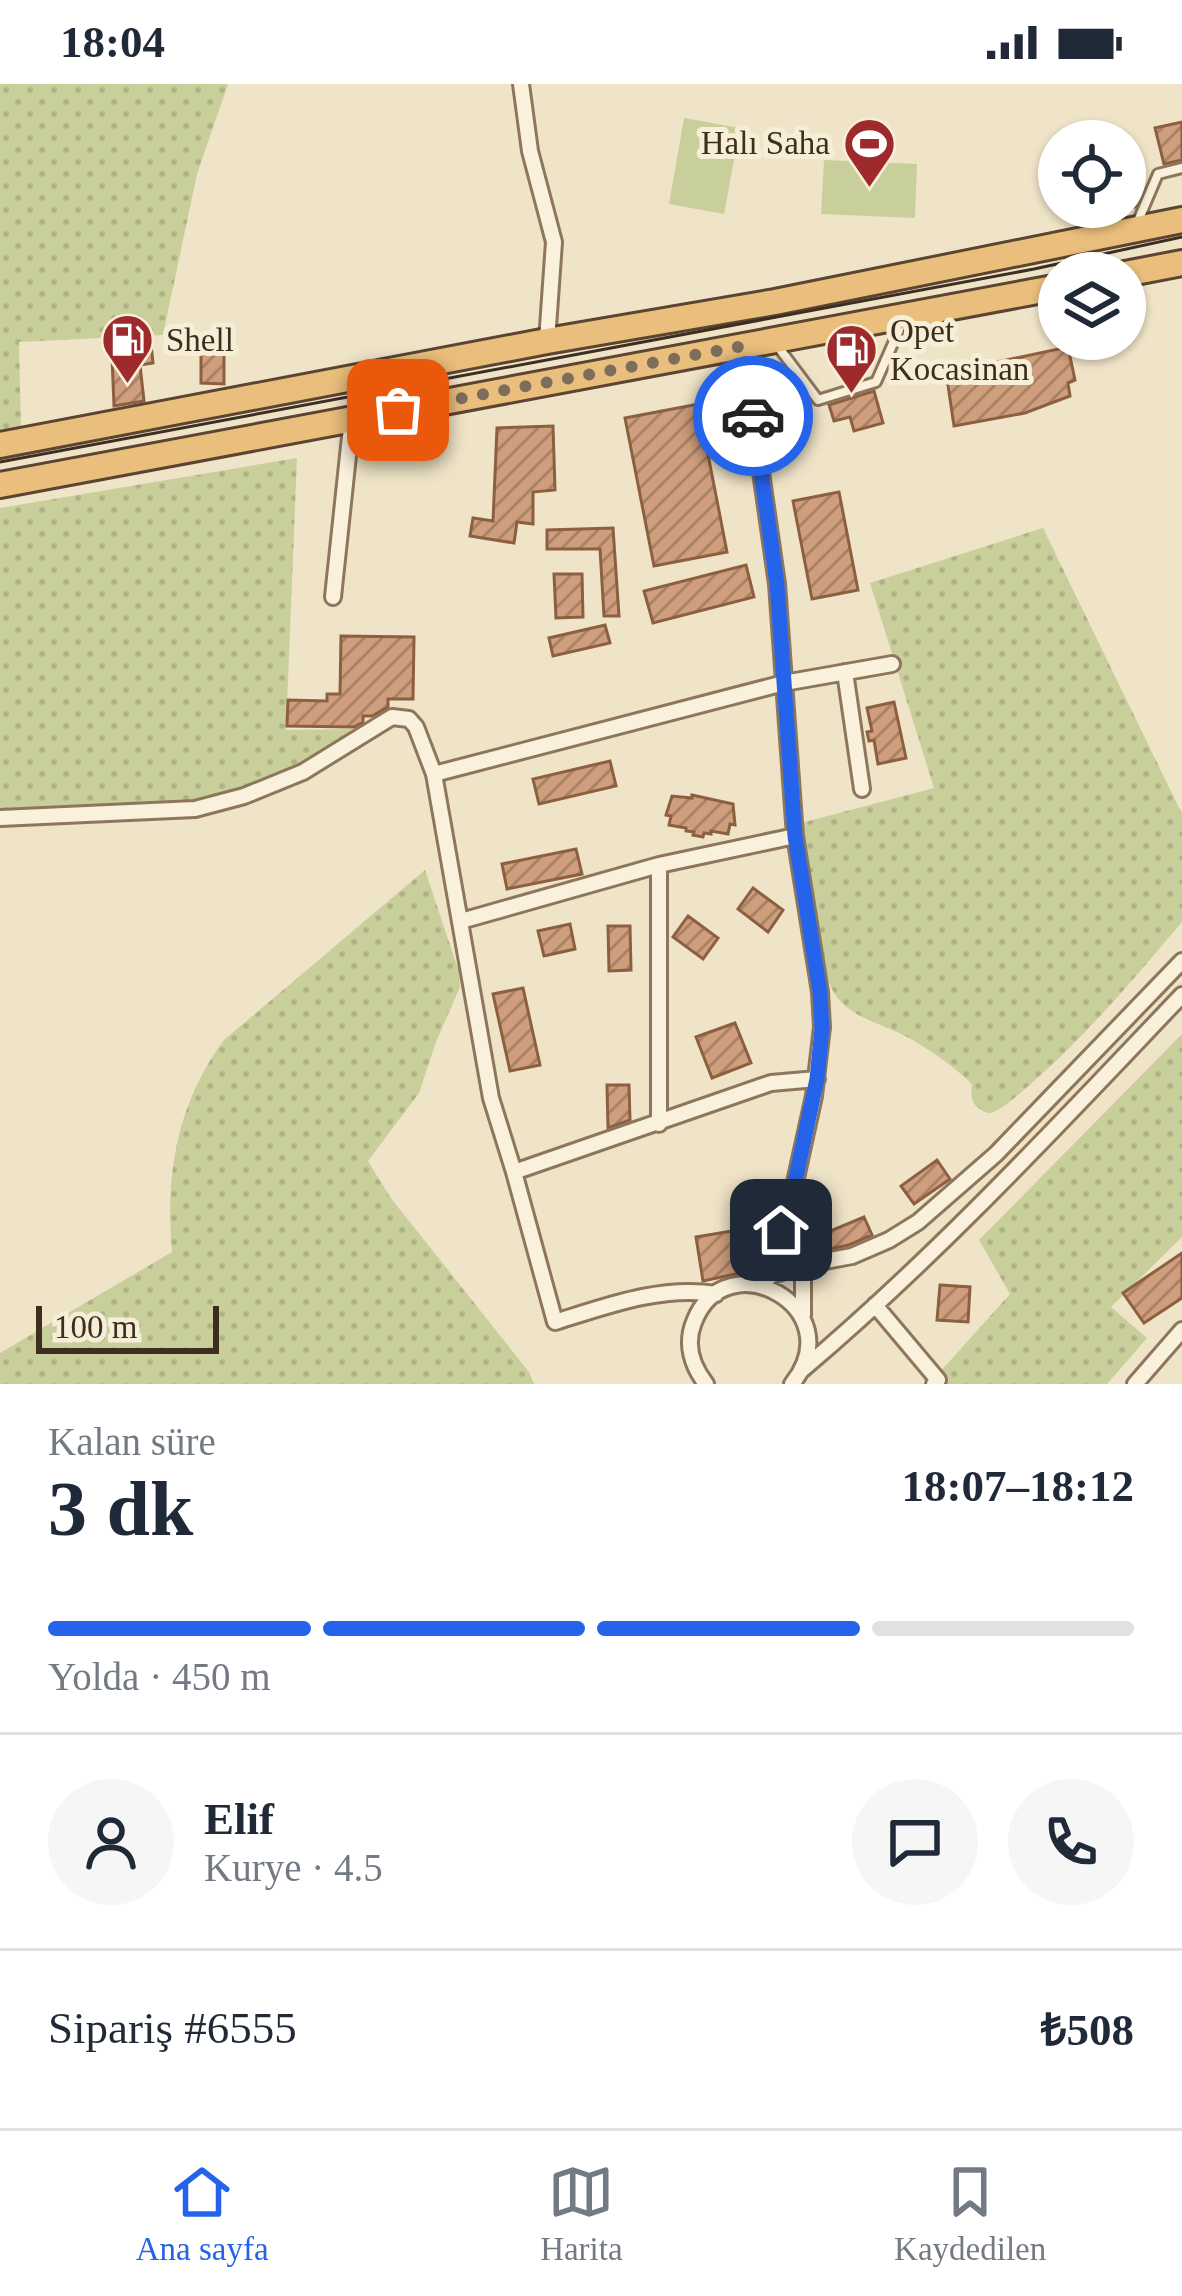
<!DOCTYPE html>
<html lang="tr">
<head>
<meta charset="utf-8">
<style>
  :root { --surface:#fff; --page:#f6f6f7; --text:#1f2937; --muted:#747a83; --line:#e0e1e3; --accent:#2563eb }
  body { margin:0; font-family:Georgia,serif; background:var(--page); color:var(--text); height:100vh; display:flex; flex-direction:column; font-size:45px; white-space:nowrap }
  * { box-sizing:border-box; margin:0 }
  p { font-size:39px; color:var(--muted) }
  .icon { flex:none; width:66px; height:66px; fill:none; stroke:currentColor; stroke-width:2; stroke-linecap:round; stroke-linejoin:round }
  .map { position:relative; height:1300px; overflow:hidden }
  .drawer { display:flex; flex-direction:column; background:var(--surface); flex:1 }
  .drawer>* { flex:none }
  .fabs { position:absolute; left:1038px; top:36px; display:grid; gap:24px }
  .fabs a { display:grid; place-items:center; width:108px; height:108px; border-radius:50%; background:var(--surface); box-shadow:0 3px 9px #0004; font-size:60px }
  .scale { position:absolute; left:36px; bottom:30px; width:183px; box-sizing:border-box; padding-left:12px; border:6px solid #3d2e20; border-top:0; font-size:33px; line-height:42px; white-space:nowrap; color:#3d2e20; -webkit-text-stroke:9px #f7eed8; paint-order:stroke }
  .pin { position:absolute; display:grid; place-items:center; width:102px; height:102px; color:#fff; margin:-51px; border-radius:24px; box-shadow:0 6px 18px #0006 }
  .courier { position:absolute; display:grid; place-items:center; width:120px; height:120px; margin:-60px; border:9px solid #2563eb; border-radius:50%; background:#fff; color:#222; box-shadow:0 3px 15px #0007 }
  .headline em { font-style:normal; font-weight:700 }
  .headline div { display:flex; flex-direction:column-reverse }
  .headline { display:flex; align-items:center; justify-content:space-between; height:204px; padding:0 48px }
  h1 { font-size:78px; font-weight:700; line-height:90px }
  .bar { display:grid; grid-template-columns:repeat(4,1fr); gap:18px 12px; align-content:center; height:144px; padding:0 48px }
  .bar i { height:15px; border-radius:9px; background:var(--line) }
  .bar .active { background:var(--accent) }
  .bar p { grid-column:span 4 }
  .line { display:flex; align-items:center; gap:30px; padding:0 48px; border-top:3px solid var(--line) }
  .line div { flex:1 }
  .round { display:grid; place-items:center; flex:none; width:126px; height:126px; border-radius:63px; background:var(--page) }
  .status { display:flex; justify-content:space-between; align-items:center; height:84px; padding:0 60px; background:var(--surface); direction:ltr }
  .status svg { height:33px; fill:currentColor }
  .dock { display:flex; justify-content:space-around; align-items:center; height:168px; border-top:3px solid var(--line); background:var(--surface); font-size:33px; color:var(--muted) }
  .dock a { display:grid; justify-items:center; gap:6px }
  .dock .active { color:var(--accent) }
  .map>svg:first-child { display:block }
  .grass { fill:url(#grass-dots) }
  .garden { fill:#c9cf9b }
  .building { fill:url(#building-hatch); stroke:#8d5f41; stroke-width:3 }
  .lines { fill:none; stroke-linecap:round; stroke-linejoin:round }
  .service-casing { stroke:#8d765c; stroke-width:14 }
  .minor-casing { stroke:#8d765c; stroke-width:20 }
  .trunk-casing { stroke:#5b4430; stroke-width:30 }
  .service { stroke:#faf1dc; stroke-width:8 }
  .minor { stroke:#faf1dc; stroke-width:14 }
  .trunk { stroke:#eabe7c; stroke-width:24 }
  .tram { stroke:#3d2e20; stroke-width:3 }
  .done { stroke:#7c6e5b; stroke-width:12; stroke-dasharray:0 21.6 }
  .route { stroke:#2563eb; stroke-width:15 }
  .labels { text-anchor:middle; dominant-baseline:central; stroke-width:10; stroke-linejoin:round; paint-order:stroke }
  .poi-label { font-size:33px; fill:#3d2e20; stroke:#f7eed8; text-anchor:start }
</style>
</head>
<body>
<div class="status"><b>18:04</b><svg viewBox="0 0 49 12"><path d="M0 12V9h3v3zM5 12V6h3v6zM10 12V3h3v9zM15 12V0h3v12zM26 1h20v11H26zM47 4h2v5h-2z"/></svg></div>
<div class="map">
<svg width="1182" height="1300" viewBox="0 0 1182 1300">
  <defs>
    <pattern id="grass-dots" width="8" height="8" patternUnits="userSpaceOnUse" patternTransform="scale(3)"><rect width="8" height="8" fill="#c9cf9b"/><path d="M2 2h.1M6 6h.1" fill="none" stroke="#aeb285" stroke-width="1.8" stroke-linecap="round"/></pattern>
    <pattern id="building-hatch" width="6" height="6" patternUnits="userSpaceOnUse" patternTransform="scale(3)"><rect width="6" height="6" fill="#cf9f7d"/><path d="M-1 1l2-2M0 6l6-6M5 7l2-2" fill="none" stroke="#a98266"/></pattern>
  </defs>
  <rect width="100%" height="100%" fill="#f0e4c8"/>
  <path class="grass" d="M0,0H228L197,90L163,251L19,258L21,346L0,349Z
    M297,374L286,646L353,645C304,682 246,708 185,719C125,729 61,726 0,728V424Z
    M1043,444L1182,730V838C1135,893 1089,949 1034,997C1023,1006 1010,1020 997,1026C991,1030 987,1030 980,1025C970,1019 971,1010 972,1000C953,982 932,967 909,954C876,936 838,933 827,892L801,739L934,704L870,499Z
    M425,786L459,888L460,903L436,958L419,1009L368,1077L390,1113L529,1288L534,1300H0V1269L172,1168C165,1091 177,1019 224,956Z
    M1182,950V1153L1111,1223L1147,1254L1107,1300H942L939,1289L1010,1210L979,1156Z"/>
  <path class="garden" d="M684,34L740,44L724,130L669,120Z
    M824,76L917,80L915,134L821,130Z"/>
  <path class="building" d="M1182,38V76L1164,80L1155,44Z
    M1138,97L1140,111L1135,123L1125,125V99Z
    M151,260L153,279L140,281L144,317L114,322L112,273L141,270V261Z
    M1068,263L1075,296L1068,299L1070,312L1025,329L954,342L945,281L970,277L973,283Z
    M201,266H224V300L201,299Z
    M874,307L883,339L854,347L850,333L834,337L829,321Z
    M720,316L726,346L704,350L727,468L654,482L625,334Z
    M553,342L555,406L533,408V440L517,438L514,459L470,452L473,434L493,437L497,344Z
    M839,408L858,506L812,515L793,417Z
    M613,444L619,532H604L600,465H547V446Z
    M746,481L754,513L653,539L644,507Z
    M554,490H582L583,533L556,534Z
    M605,541L610,559L553,572L549,554Z
    M341,552L414,553L413,615H388V623L372,632H363V638L354,643L287,642L288,616L327,617V610H340Z
    M894,618L906,674L878,680L874,656L869,657L867,648L872,647L867,624Z
    M610,677L616,702L539,720L533,695Z
    M692,711L733,720L735,741L730,740L728,750L711,747V750L704,749L703,753L693,751L694,748L686,747V744L669,741L671,732L666,731L672,712L692,714Z
    M576,765L582,790L507,805L502,780Z
    M753,804L783,826L768,848L738,825Z
    M688,832L718,854L703,875L673,853Z
    M570,840L575,865L544,872L538,847Z
    M608,842H630L631,886L609,887Z
    M523,904L540,981L510,987L493,910Z
    M735,939L751,979L712,994L696,953Z
    M607,1001H629L630,1036L608,1044Z
    M937,1076L950,1095L914,1120L901,1102Z
    M864,1133L872,1151L849,1161L829,1165L823,1150Z
    M738,1146L745,1188L703,1197L696,1153Z
    M1182,1169V1214L1144,1239L1123,1209Z
    M940,1201L970,1203L968,1238L937,1236Z"/>
  <g class="lines">
    <defs>
      <path id="service" d="M1138,137L1158,90L1182,84
        M776,260L818,316L876,298L902,239"/>
      <path id="minor" d="M521,0L530,67L554,158L547,257
        M743,262L777,500L795,752L820,908L822,943L814,1012L792,1112L765,1203
        M333,513L352,334
        M845,588L862,705
        M434,690L784,599L892,580
        M0,734L195,725L244,712L303,688L392,633L409,635L416,643L434,690L491,1014L514,1088
        M461,837L659,781L795,752
        M659,1040V781
        M792,1116L803,1181V1231
        M745,1200L803,1181L852,1172L889,1156L918,1138L996,1070L1182,877
        M716,1210C662,1201 606,1222 555,1238L514,1088L771,999L817,995
        M875,1221L938,1296L934,1300
        M802,1286C938,1171 1059,1040 1182,911
        M706,1300C692,1282 685,1260 694,1238C726,1155 853,1224 792,1300
        M1135,1300L1182,1246"/>
      <path id="trunk" d="M1125,190L1182,179
        M0,361L547,257L775,218L1182,136
        M0,401L1059,203"/>
    </defs>
    <use href="#service" class="service-casing"/>
    <use href="#minor" class="minor-casing"/>
    <use href="#trunk" class="trunk-casing"/>
    <use href="#service" class="service"/>
    <use href="#minor" class="minor"/>
    <use href="#trunk" class="trunk"/>
    <path class="tram" d="M0,378L1034,185L1182,153"/>
  </g>
  <g class="lines">
    <path class="done" d="M398,326L743,262L753,332"/>
    <path class="route" d="M753,332L777,500L795,752L820,908L822,944L817,995L792,1112L781,1146"/>
  </g>
  <defs>
    <symbol id="stadium-pin" viewBox="-11 -11 22 30"><path d="M0 17L-7.5 6A9.5 9.5 0 1 1 7.5 6Z" fill="#9e2a2b" stroke="#f7eed8"/><path d="M0-5a6.5 5 0 1 0 0 10a6.5 5 0 1 0 0-10ZM-3.5-1.8h7v3.6h-7Z" fill="#fff"/></symbol>
    <symbol id="fuel-pin" viewBox="-11 -11 22 30"><path d="M0 17L-7.5 6A9.5 9.5 0 1 1 7.5 6Z" fill="#9e2a2b" stroke="#f7eed8"/><path d="M-5.5-6h7V0h2V4h1.3V-2.5L3-4.5l.8-.8L6-3V5H2.5V1h-1V6h-7ZM-4.2-4.7v3.2H.2V-4.7Z" fill="#fff"/></symbol>
  </defs>
  <g fill-rule="evenodd">
    <use href="#stadium-pin" x="840" y="30" width="59" height="81"/>
    <use href="#fuel-pin" x="98" y="226" width="59" height="81"/>
    <use href="#fuel-pin" x="822" y="236" width="59" height="81"/>
  </g>
  <g class="labels">
    <g class="poi-label">
      <text x="830" y="59" text-anchor="end">Halı Saha</text>
      <text x="890" y="247">Opet<tspan x="890" dy="38">Kocasinan</tspan></text>
      <text x="166" y="256">Shell</text>
    </g>
  </g>
</svg>
<div class="fabs">
<a><svg class="icon" aria-label="locate" viewBox="0 0 24 24"><circle cx="12" cy="12" r="6"/><path d="M12 2v4M12 18v4M2 12h4M18 12h4"/></svg></a>
<a><svg class="icon" aria-label="layers" viewBox="0 0 24 24"><path d="M12 4l9 5-9 5-9-5zM3 14l9 5 9-5"/></svg></a>
</div>
<div class="scale">100 m</div>
<div class="pin" style="left:398px;top:326px;background:#ea580c"><svg class="icon" aria-label="bag" viewBox="0 0 24 24"><path d="M5 8h14l-1 12H6zM9 8a3 3 0 0 1 6 0"/></svg></div>
<div class="pin" style="left:781px;top:1146px;background:#1f2937"><svg class="icon" aria-label="home" viewBox="0 0 24 24"><path d="M3 11l9-7 9 7M6 9v11h12V9"/></svg></div>
<div class="courier" style="left:753px;top:332px"><svg class="icon" aria-label="car" viewBox="0 0 24 24"><path d="M5 17H2v-5l4-1 3-4h7l3 4 3 1v5h-3M9 17h6M6 11h13"/><circle cx="7" cy="17" r="2"/><circle cx="17" cy="17" r="2"/></svg></div>
</div>
<section class="drawer">
<div class="headline"><div><h1>3 dk</h1><p>Kalan süre</p></div><em>18:07–18:12</em></div>
<div class="bar"><i class="active"></i><i class="active"></i><i class="active"></i><i></i><p>Yolda · 450 m</p></div>
<div class="line" style="height:216px"><a class="round"><svg class="icon" aria-label="person" viewBox="0 0 24 24"><circle cx="12" cy="8" r="4"/><path d="M4 21q1-7 8-7t8 7"/></svg></a><div><b>Elif</b><p>Kurye · 4.5</p></div><a class="round"><svg class="icon" aria-label="chat" viewBox="0 0 24 24"><path d="M4 5h16v11H9l-5 4z"/></svg></a><a class="round"><svg class="icon" aria-label="phone" viewBox="0 0 24 24"><path d="M5 4h4l2 5-3 2q2 4 5 5l2-3 5 2v4C11 20 4 13 5 4z"/></svg></a></div>
<div class="line" style="height:156px"><div>Sipariş #6555</div><b>₺508</b></div>
</section>
<nav class="dock">
<a class="active"><svg class="icon" aria-label="home" viewBox="0 0 24 24"><path d="M3 11l9-7 9 7M6 9v11h12V9"/></svg>Ana sayfa</a>
<a><svg class="icon" aria-label="map" viewBox="0 0 24 24"><path d="M3 6l6-2 6 2 6-2v14l-6 2-6-2-6 2zM9 4v14M15 6v14"/></svg>Harita</a>
<a><svg class="icon" aria-label="saved" viewBox="0 0 24 24"><path d="M7 4h10v16l-5-4-5 4z"/></svg>Kaydedilen</a>
</nav>
</body>
</html>
